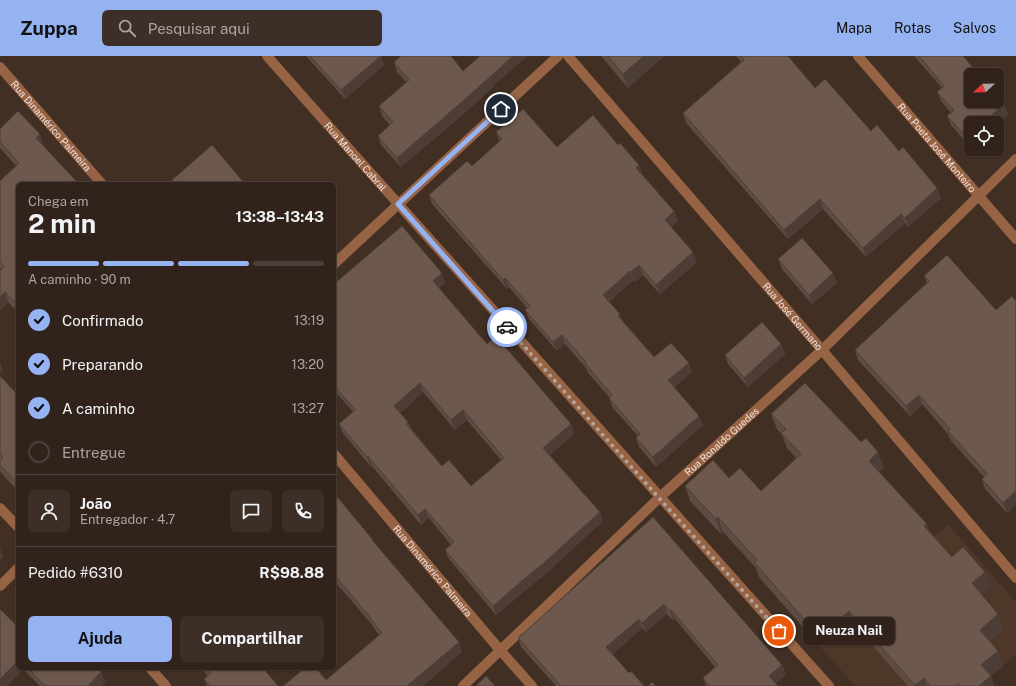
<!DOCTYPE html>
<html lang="pt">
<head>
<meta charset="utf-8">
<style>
  :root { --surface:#31231b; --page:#3d2f28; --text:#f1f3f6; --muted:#a8a4a3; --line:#4c403a; --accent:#95b2f1 }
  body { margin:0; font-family:"Public Sans",sans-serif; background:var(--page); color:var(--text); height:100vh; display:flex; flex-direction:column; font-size:15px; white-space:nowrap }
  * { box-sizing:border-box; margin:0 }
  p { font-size:13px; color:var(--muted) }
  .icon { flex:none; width:22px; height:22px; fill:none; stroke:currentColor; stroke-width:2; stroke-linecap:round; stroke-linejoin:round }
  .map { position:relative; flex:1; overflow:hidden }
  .drawer { position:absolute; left:16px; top:126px; width:320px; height:488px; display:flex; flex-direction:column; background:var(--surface); border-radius:6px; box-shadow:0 1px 3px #0004,0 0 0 1px var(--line) }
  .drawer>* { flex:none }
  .needle { width:26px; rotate:248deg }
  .buttons { position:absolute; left:964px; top:12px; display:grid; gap:8px }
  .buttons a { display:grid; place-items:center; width:40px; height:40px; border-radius:6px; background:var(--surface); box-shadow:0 1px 3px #0004,0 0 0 1px var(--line); font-size:20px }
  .pin { position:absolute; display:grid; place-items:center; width:34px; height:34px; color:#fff; margin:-17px; border:2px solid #fff; border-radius:50%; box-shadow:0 1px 4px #0007 }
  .courier { position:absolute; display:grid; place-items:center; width:40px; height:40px; margin:-20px; border:3px solid #95b2f1; border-radius:50%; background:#fff; color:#222; box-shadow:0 1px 5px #0007 }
  .bubble { position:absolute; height:28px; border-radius:6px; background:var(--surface); box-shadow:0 1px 3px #0004,0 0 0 1px var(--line); font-size:13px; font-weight:700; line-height:28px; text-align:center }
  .head em { font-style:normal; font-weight:700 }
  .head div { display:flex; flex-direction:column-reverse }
  .head { display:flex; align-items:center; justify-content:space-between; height:68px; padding:0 12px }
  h1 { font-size:26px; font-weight:700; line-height:30px }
  .bar { display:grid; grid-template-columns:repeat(4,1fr); gap:6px 4px; align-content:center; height:48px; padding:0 12px }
  .bar i { height:5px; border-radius:3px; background:var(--line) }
  .bar .active { background:var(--accent) }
  .bar p { grid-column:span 4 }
  .line { display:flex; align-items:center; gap:10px; padding:0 12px; border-top:1px solid var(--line) }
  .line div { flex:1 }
  .round { display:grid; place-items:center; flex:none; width:42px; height:42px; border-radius:6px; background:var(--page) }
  ol { padding:0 12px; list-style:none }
  li { display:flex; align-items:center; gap:12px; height:44px }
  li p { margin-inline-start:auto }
  li .icon { padding:4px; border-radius:50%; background:var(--accent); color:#111; stroke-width:4 }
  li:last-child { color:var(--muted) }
  li i { width:22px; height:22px; border:2px solid var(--line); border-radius:50% }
  .action { display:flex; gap:8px; margin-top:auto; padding:8px 12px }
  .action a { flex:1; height:46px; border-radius:6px; background:var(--accent); color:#111; font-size:16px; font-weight:700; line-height:46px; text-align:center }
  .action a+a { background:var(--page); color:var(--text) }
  header { display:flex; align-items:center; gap:24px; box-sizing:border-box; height:56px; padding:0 20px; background:var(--accent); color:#111 }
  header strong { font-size:19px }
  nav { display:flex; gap:22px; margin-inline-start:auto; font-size:14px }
  .search { width:280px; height:36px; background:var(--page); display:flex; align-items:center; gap:10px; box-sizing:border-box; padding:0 14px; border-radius:6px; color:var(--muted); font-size:15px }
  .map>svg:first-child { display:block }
  .built { fill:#4e3628 }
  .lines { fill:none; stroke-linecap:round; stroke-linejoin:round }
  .street { stroke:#976345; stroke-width:10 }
  .wall { fill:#5e4c42; fill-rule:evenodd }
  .shaded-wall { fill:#4c3e36 }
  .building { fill:#6d584d; stroke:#4c3e36; fill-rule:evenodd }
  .done { stroke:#b3a59c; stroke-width:4; stroke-dasharray:0 7.2 }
  .route { stroke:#95b2f1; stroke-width:5 }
  .labels { text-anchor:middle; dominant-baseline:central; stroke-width:3; stroke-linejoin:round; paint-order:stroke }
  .street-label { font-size:10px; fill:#f0e4dd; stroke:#37251b }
</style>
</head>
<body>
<header>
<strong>Zuppa</strong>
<div class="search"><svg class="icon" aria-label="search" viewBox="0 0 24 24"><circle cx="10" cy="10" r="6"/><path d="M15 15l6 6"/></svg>Pesquisar aqui</div>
<nav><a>Mapa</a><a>Rotas</a><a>Salvos</a></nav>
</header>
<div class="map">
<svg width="1016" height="630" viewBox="0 0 1016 630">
  <rect width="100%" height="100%" fill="#412f24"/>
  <path class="built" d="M948,468L1016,546V598L980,630H855L815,585Z"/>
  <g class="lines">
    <g class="street">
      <path id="s1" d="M267,0C453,211 640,421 829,630"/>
      <path id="s2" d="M568,0L822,294L1016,522"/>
      <path id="s3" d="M858,0L1016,183"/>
      <path id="s4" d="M0,11L102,128"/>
      <path d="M334,208L558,0"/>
      <path id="s5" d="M334,398L500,594L532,630"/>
      <path d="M0,452L18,471"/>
      <path d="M0,530L18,512"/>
      <path d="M150,612L166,630"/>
      <path id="s6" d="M463,630L659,442L822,294L1016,103"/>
    </g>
  </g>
  <path class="wall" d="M306,0H381L384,9L345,43Z
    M601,0H664L628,32Z
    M736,0H788L815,32L871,75L899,95L937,132L941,142L908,171L905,167L866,201L823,153L788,183L686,67L683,57L741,6Z
    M914,0H963L1004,48L1008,58L970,91L951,69L947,60L951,57L941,45L937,36L942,32Z
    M394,6L463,15L494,29V30L467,55L401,111L381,89L378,80L390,69L382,60L379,50L407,27L397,16Z
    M0,73L40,78L43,88L18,128V256L8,246L0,254V215L1,214L0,212V125L16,110L0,92Z
    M496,76L557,91L643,119L674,155L678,165L671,171L697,206L660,238L643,219L635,226L633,224L609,246L623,265L654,301L692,316L674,331L699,360L703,369L656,411L639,391L636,382L638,380L612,351L609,341L588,317L586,312L565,288L557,295L529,263L525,254L527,252L509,231L507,233L432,148L429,139L472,110L500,86Z
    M778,203L837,227L812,248L782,213Z
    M924,220L996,254L1016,245V448L1007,457L985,433L982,423L984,421L951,385L948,378L922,348L910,360L858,304L855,294L927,227Z
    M445,227L439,232L487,288L571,368L574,378L550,399L600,456L603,465L541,522H540L496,559L449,503L445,494L451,489L429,462L421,469L372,410L371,411L343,377L339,368L353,356L335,335H334V228ZM423,336L455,374L467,364L501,404L471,430L442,410L410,371L408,366L400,357Z
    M781,288L785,298L748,331L728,308L725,299Z
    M0,320L16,337L18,335V435L1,417L0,414Z
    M771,358L884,411L879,416L952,501L985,516L990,530L981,538L1004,573L990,585L998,595L1003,609L991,620L994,630H908L855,570L832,590L821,578L814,584L759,521L756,512L723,476L721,478L690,445L685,430L729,422L761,435L796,402L787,392L782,379L777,373Z
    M334,437L373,484L374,487L462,596L326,624L379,579L374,572L373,570L337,528L334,530Z
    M653,461L782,609L786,618L775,627L778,630H706L703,622L715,611L675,563L673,564L667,558L646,576L642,572L612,598L629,617L644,630H556L521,591L518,582Z
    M18,612H59L62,614L101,616L105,626L101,630H40L23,613L6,630H0Z
    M201,612H263L278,630H207L204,623L208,620Z"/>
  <path class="shaded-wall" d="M381,0L384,9L345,43L341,34Z
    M513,0H528L494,29V30L467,55L401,111L397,102Z
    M644,0H664L628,32L623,18Z
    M1004,48L1008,58L997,67H983Z
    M971,77V90L970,91L966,81Z
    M40,78L43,88L39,92L36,82Z
    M639,109L643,119L640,121L636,112Z
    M937,132L941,142L908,171L905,162Z
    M820,143L823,153L788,183L784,174Z
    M674,155L678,165L669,173L665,164Z
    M901,158L905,167L866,201L863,192Z
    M693,196L697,206L660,238L656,229Z
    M639,209L643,219L635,226L631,216Z
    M630,215L633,224L606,248L603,239Z
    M442,217L445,227L437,234L433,225Z
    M833,217L837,227L812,248L809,239Z
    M505,222L509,231L507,233L503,224Z
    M5,236L8,246L0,254V241Z
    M620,258L623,267L618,260Z
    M562,279L565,288L557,295L553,286Z
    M781,288L785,298L748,331L744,322Z
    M0,305L3,315L0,318Z
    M689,307L692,316L672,334L668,324Z
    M420,327L423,336L397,360L394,350Z
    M919,339L922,348L910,360L906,350Z
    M463,354L467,364L455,374L451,364Z
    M699,360L703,369L656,411L653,401Z
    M571,368L574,378L547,402L543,392Z
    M878,396L884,411L874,420L869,405Z
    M368,400L372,410L371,411L367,401Z
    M1016,435V448L1007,457L1003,447Z
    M425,453L429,462L421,469L418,459Z
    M600,456L603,465L541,522L537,513Z
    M718,461L723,476L721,478L716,463Z
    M927,468L932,482L924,470Z
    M0,492L3,501L0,504Z
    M537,512L540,522L496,559L493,550Z
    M985,516L990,530L977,542L972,527Z
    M334,520L337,528L334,530Z
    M664,548L667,558L646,576L642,567Z
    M671,554L675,563L673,564L670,555Z
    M849,555L855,570L832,590L826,575Z
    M998,558L1004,573L985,589L980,574Z
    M639,563L642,572L610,601L606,591Z
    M815,563L821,578L814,584L809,569Z
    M459,586L462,596L423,630H407Z
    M998,595L1003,609L989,622L991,620L994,630H979L981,609Z
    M18,605V612H23V613L6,630H0V623Z
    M782,609L786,618L773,630L769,620Z
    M101,616L105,626L101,630H88Z
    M924,622L927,630H915V629Z"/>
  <path class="building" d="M310,0H381L341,34Z
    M401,0H451L463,15L480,0H513L491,20L463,45L397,102L378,80L393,66L379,50L409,24L394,6Z
    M608,0H644L623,18Z
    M741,0H788L815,32L825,23L871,75L877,69L899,95L903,91L937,132L905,162L901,158L863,192L820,143L784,174L683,57L744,4Z
    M919,0H963L979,19H971V45H997V40L1004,48L983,67H971V77L966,81L947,60L954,54L937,36L944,30Z
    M523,53L557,91L593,59L618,89L620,87L639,109L636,112L674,155L665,164L693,196L656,229L639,209L631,216L630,215L603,239L620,258L618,260L654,301L671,287L689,307L668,324L699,360L653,401L636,382L640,378L609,342L612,339L585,307L586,306L562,279L553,286L525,254L530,250L505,222L503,224L429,139L467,105L472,110L502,83L496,76Z
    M18,55L40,78L36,82L79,128H18V250L5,236L0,241V215L4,211L0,206V125L19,107L0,86V73Z
    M212,89L245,128H175L172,124Z
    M402,170L442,217L433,225L487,288L496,280L571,368L543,392L600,456L537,513V512L493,550L445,494L454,486L425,453L418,459L368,400L367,401L339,368L355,354L334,329V228ZM420,327L451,364L463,354L504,402L471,430L449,404L442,410L406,368L408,366L394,350Z
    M802,182L833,217L809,239L778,203Z
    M947,199L996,254L1012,240L1016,245V435L1003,447L982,423L987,418L948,375L950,373L919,339L906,350L855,294L929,225L924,220Z
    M762,266L781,288L744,322L725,299Z
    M0,320L16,337L18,335V428L0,409V404L3,401L0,397Z
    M805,327L861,386L866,382L878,396L869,405L927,468L924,470L952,501L963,491L985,516L972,527L998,558L980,574L998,595L981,609L991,620L979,630H961L959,628L957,630H931L924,622L915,629L849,555L826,575L815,563L809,569L754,506L757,504L718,461L716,463L685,430L713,404L729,422L740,412L761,435L801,398L781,377L786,373L771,358Z
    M334,437L373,484H372L459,586L407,630H283L305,612H316L326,624L382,577L370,562H371L334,519Z
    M653,461L782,609L769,620L778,630H710L703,622L718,609L671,554L670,555L664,548L642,567L639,563L606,591L629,617L631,615L644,630H561L518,582Z
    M0,553L18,571V605L0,623Z
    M28,612H59L62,614L64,612H97L101,616L88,630H45Z
    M206,612H263L278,630H210L204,623L211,617Z
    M486,620L495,630H476Z
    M652,626L656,630H648Z"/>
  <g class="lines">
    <path class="done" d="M507,271L659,442L779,575"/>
    <path class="route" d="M501,53L398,148L507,271"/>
  </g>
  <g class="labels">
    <g class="street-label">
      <text stroke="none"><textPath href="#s4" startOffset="78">Rua Dinamérico Palmeira</textPath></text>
      <text stroke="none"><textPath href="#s3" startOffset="121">Rua Poeta José Monteiro</textPath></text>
      <text stroke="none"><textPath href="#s1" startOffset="134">Rua Manoel Cabral</textPath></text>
      <text stroke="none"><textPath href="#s2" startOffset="344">Rua José Germano</textPath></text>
      <text stroke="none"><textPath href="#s6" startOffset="356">Rua Ronaldo Guedes</textPath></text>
      <text stroke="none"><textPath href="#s5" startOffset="153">Rua Dinamérico Palmeira</textPath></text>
    </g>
  </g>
</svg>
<div class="buttons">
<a><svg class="needle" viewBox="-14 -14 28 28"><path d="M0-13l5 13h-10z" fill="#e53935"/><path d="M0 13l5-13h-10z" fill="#a8a4a3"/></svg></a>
<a><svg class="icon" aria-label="locate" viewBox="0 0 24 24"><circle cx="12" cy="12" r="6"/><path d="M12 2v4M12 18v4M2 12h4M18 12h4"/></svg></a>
</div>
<div class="pin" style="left:779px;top:575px;background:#ea580c"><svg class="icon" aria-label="bag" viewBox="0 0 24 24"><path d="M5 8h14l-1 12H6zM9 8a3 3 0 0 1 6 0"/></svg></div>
<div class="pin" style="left:501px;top:53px;background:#1f2937"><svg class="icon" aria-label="home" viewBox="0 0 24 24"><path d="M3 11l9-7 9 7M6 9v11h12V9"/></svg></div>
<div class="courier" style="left:507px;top:271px"><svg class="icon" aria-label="car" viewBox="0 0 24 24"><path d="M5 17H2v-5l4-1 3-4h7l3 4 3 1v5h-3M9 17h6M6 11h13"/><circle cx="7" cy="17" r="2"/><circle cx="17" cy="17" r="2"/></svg></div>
<div class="bubble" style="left:803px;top:561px;width:92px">Neuza Nail</div>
<section class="drawer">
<div class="head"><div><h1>2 min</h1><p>Chega em</p></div><em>13:38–13:43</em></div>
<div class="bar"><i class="active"></i><i class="active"></i><i class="active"></i><i></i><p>A caminho · 90 m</p></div>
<ol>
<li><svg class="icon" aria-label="check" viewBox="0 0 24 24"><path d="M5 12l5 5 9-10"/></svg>Confirmado<p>13:19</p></li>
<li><svg class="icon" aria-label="check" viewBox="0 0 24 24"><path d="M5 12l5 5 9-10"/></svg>Preparando<p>13:20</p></li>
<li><svg class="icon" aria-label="check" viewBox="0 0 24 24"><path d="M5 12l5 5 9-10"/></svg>A caminho<p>13:27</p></li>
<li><i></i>Entregue</li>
</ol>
<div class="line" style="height:72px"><a class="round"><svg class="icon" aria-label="person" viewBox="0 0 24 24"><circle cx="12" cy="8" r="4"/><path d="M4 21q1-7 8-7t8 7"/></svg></a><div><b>João</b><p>Entregador · 4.7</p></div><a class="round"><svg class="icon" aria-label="chat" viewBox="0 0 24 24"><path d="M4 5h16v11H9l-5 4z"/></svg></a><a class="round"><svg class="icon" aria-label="phone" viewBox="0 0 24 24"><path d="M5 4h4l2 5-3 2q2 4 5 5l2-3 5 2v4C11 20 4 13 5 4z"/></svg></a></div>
<div class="line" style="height:52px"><div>Pedido #6310</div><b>R$98.88</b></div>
<div class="action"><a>Ajuda</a><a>Compartilhar</a></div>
</section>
</div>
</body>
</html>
